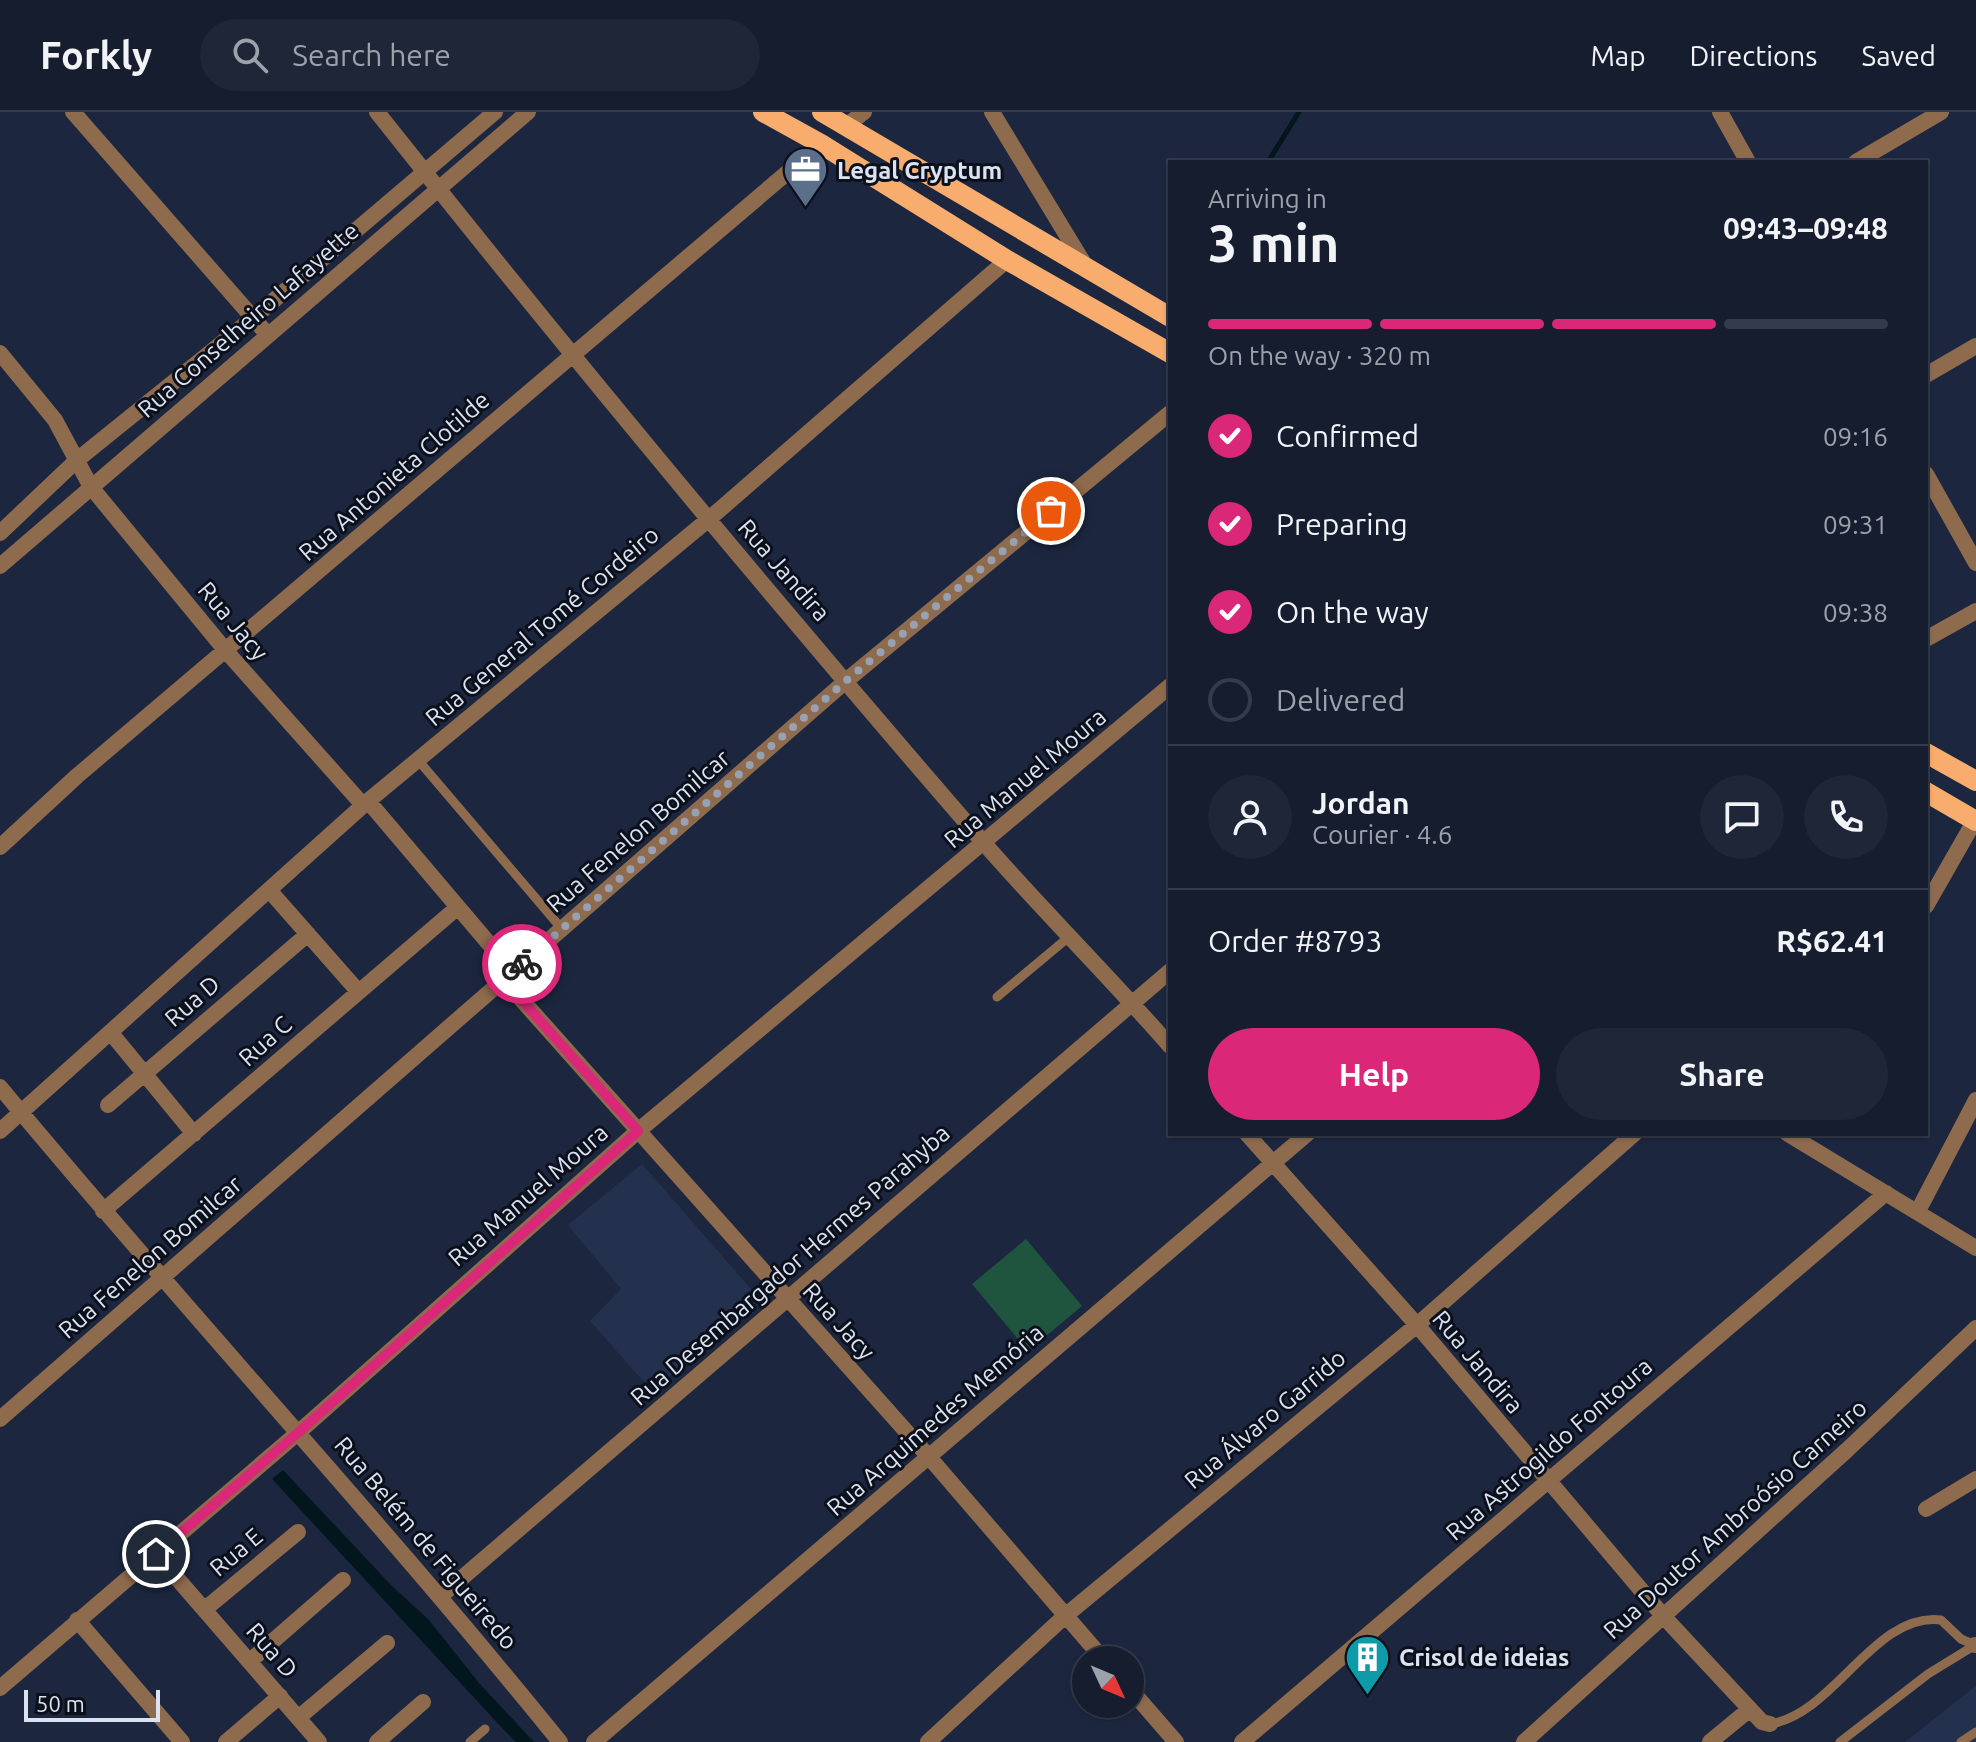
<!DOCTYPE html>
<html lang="en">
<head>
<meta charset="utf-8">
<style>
  :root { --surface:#151d2f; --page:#1e2637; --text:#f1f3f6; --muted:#9da2aa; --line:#343b4b; --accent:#db2777 }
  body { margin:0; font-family:Ubuntu,sans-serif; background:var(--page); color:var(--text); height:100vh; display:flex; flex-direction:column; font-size:30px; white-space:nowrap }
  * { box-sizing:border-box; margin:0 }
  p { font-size:26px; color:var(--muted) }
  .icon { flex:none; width:44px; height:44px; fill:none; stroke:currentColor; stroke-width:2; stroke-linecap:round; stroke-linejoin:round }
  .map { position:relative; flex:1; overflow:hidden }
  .panel { position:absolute; left:1168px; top:48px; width:760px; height:976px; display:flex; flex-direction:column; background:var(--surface); border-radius:0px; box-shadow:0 2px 6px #0004,0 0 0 2px var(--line) }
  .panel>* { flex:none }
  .needle { width:52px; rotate:134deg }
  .tools { position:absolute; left:1072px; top:1534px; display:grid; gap:16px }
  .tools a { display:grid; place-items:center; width:72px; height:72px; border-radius:50%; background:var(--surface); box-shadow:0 2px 6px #0004,0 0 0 2px var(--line); font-size:40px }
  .scale { position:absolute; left:24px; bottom:20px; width:136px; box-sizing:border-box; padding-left:8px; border:4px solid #dbe3f3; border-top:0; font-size:22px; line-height:28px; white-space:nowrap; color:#dbe3f3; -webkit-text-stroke:6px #0c101b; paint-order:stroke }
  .pin { position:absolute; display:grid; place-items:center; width:68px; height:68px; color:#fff; margin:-34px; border:4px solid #fff; border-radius:50%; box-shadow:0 2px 8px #0007 }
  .courier { position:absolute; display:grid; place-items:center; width:80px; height:80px; margin:-40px; border:6px solid #db2777; border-radius:50%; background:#fff; color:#222; box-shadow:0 2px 10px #0007 }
  .headline em { font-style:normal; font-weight:700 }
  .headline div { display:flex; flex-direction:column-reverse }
  .headline { display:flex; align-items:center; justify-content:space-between; height:136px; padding:0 40px }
  h1 { font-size:52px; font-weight:700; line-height:60px }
  .bar { display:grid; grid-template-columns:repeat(4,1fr); gap:12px 8px; align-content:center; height:96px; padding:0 40px }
  .bar i { height:10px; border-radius:6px; background:var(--line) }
  .bar .current { background:var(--accent) }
  .bar p { grid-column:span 4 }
  .line { display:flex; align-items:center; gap:20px; padding:0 40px; border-top:2px solid var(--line) }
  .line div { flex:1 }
  .round { display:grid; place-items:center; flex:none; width:84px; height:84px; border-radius:42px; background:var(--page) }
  ol { padding:0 40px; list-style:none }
  li { display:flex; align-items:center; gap:24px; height:88px }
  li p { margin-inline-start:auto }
  li .icon { padding:8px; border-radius:50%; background:var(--accent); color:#fff; stroke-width:4 }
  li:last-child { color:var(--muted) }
  li i { width:44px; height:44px; border:4px solid var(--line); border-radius:50% }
  .action { display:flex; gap:16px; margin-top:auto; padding:16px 40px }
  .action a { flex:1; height:92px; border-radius:48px; background:var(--accent); color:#fff; font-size:32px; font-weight:700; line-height:92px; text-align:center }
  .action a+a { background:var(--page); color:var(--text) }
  header { display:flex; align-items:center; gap:48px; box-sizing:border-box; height:112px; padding:0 40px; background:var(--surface); border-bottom:2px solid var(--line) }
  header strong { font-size:38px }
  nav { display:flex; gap:44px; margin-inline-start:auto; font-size:28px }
  .search { width:560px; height:72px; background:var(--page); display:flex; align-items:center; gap:20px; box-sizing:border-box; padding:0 28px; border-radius:44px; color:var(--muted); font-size:30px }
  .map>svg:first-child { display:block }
  .built { fill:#24314e }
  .green { fill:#1f553f }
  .water { fill:#01171d }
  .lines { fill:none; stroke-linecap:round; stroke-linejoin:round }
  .stream { stroke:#01171d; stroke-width:5 }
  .service { stroke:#8f6b4d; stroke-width:9 }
  .minor { stroke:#8f6b4d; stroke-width:16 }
  .tertiary { stroke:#8f6b4d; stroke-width:16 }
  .primary { stroke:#f8ac6d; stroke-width:20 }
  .done { stroke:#98a1b4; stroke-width:8; stroke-dasharray:0 14.4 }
  .route { stroke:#db2777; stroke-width:10 }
  .labels { text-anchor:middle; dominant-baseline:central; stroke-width:6; stroke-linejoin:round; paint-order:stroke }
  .poi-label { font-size:24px; font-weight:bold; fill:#dbe3f3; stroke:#0c101b; text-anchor:start }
  .street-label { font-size:24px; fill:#dbe3f3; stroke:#0c101b }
</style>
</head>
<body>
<header>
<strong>Forkly</strong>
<div class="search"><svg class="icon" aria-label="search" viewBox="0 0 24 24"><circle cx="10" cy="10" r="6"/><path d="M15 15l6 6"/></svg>Search here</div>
<nav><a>Map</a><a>Directions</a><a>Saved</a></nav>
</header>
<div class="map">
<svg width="1976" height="1630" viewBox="0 0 1976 1630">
  <rect width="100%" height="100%" fill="#1c273f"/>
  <path class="built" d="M642,1052L758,1185L755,1192L652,1279L590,1209L621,1177L568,1113Z
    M1976,1574V1630H1905Z"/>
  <path class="green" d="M1026,1127L1082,1194L1028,1239L972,1172Z"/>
  <path class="water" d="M283,1358L391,1473L429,1508L479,1571L534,1630H516L503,1617L272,1367Z"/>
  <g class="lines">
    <path class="stream" d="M1268,50L1299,0"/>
    <path class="service" d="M418,648L562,817
      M997,885L1070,824
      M1770,1612C1835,1602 1874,1500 1941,1508L1961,1527L1975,1533
      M470,1630L485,1617
      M1840,1630L1928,1562L1975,1533
      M1961,1630L1976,1620"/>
    <path class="minor" d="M73,0L268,223
      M377,0C573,247 776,491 983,730C1043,799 1109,864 1170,934
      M992,0L1086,155
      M1720,0L1748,50
      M846,14L864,0
      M1856,50L1941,0
      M0,241L55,308L91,375L226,539L363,693
      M1926,263L1976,234
      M1926,362L1976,451
      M1926,527L1976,499
      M368,689L513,860
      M0,735L77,664L821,32
      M269,778L357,878
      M1926,794L1975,708
      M504,868L929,1345L1104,1548
      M111,921L194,1022
      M0,975C183,1196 379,1406 560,1630
      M108,993L308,822
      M0,1019L368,689L709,407L1007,148
      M1247,1022L1417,1213L1664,1505L1762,1610L1770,1612
      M1788,1022L1976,1136
      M103,1099L458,795
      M1918,1099L1976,988
      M0,1307L847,568L1170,301
      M1926,1397L1976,1367
      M156,1442L319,1630
      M442,1483L1170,859
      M205,1497L298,1420
      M77,1508L182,1630
      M1975,1533H1976
      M250,1549L343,1468
      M1130,1577L1176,1630
      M298,1606L387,1531
      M226,1630L280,1584
      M377,1630L423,1590
      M594,1630L1307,1022
      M928,1630L1065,1504L1417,1213L1634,1022
      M1242,1630L1886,1081
      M1524,1630L1847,1338L1976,1216
      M1710,1630L1750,1597"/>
    <path class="tertiary" d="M0,421L77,348L253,206L495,0
      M0,454L528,0
      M0,1576L300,1319L638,1019L1170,574"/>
    <path class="primary" d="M763,0L821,32L1007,148L1170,241
      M822,0L1170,205
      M1926,641L1976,669
      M1926,680L1976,709"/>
  </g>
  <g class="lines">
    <path class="done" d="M522,852L847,568L1051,399"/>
    <path class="route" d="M156,1442L300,1319L638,1019L504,868L522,852"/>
  </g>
  <defs>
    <symbol id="office-pin" viewBox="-11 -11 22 30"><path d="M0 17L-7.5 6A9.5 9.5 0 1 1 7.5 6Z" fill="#5c6f8a" stroke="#0c101b"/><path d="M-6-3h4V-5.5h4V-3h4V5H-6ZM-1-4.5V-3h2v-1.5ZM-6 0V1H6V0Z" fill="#fff"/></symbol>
    <symbol id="building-pin" viewBox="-11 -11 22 30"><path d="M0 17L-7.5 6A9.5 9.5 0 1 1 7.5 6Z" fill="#0f9aa8" stroke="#0c101b"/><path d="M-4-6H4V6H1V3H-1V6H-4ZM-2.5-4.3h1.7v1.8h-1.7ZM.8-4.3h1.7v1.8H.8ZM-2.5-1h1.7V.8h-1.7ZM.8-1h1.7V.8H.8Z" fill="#fff"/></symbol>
  </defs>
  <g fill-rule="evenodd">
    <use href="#office-pin" x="780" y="32" width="51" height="69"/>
    <use href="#building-pin" x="1342" y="1520" width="51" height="69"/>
  </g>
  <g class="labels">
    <g class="poi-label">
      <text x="837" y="58">Legal Cryptum</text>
      <text x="1399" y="1545">Crisol de ideias</text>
    </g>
    <g class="street-label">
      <text transform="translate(248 208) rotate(-41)">Rua Conselheiro Lafayette</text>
      <text transform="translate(394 364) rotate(-41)">Rua Antonieta Clotilde</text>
      <text transform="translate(784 458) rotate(49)">Rua Jandira</text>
      <text transform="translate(233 509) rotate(50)">Rua Jacy</text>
      <text transform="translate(542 514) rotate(-40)">Rua General Tomé Cordeiro</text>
      <text transform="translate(1025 666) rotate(-40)">Rua Manuel Moura</text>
      <text transform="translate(638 719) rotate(-41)">Rua Fenelon Bomilcar</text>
      <text transform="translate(192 889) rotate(-41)">Rua D</text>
      <text transform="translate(265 929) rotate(-42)">Rua C</text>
      <text transform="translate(528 1083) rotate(-41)">Rua Manuel Moura</text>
      <text transform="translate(150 1145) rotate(-41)">Rua Fenelon Bomilcar</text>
      <text transform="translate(790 1153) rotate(-41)">Rua Desembargador Hermes Parahyba</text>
      <text transform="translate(839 1209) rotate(48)">Rua Jacy</text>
      <text transform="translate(1478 1250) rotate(50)">Rua Jandira</text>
      <text transform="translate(1265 1307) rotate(-40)">Rua Álvaro Garrido</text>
      <text transform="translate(935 1308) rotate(-41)">Rua Arquimedes Memória</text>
      <text transform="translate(1549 1337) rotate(-41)">Rua Astrogildo Fontoura</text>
      <text transform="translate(1735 1407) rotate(-42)">Rua Doutor Ambroósio Carneiro</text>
      <text transform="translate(426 1431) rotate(50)">Rua Belém de Figueiredo</text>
      <text transform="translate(236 1440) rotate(-40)">Rua E</text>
      <text transform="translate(272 1538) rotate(49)">Rua D</text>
    </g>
  </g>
</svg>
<div class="tools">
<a><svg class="needle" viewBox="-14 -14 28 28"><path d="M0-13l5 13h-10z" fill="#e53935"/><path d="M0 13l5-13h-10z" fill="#9da2aa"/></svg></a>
</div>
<div class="scale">50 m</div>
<div class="pin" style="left:1051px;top:399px;background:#ea580c"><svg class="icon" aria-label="bag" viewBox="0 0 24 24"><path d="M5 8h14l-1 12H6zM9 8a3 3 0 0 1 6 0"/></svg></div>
<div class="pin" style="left:156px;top:1442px;background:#1f2937"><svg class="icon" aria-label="home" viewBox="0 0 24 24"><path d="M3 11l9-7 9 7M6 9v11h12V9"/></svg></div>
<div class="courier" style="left:522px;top:852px"><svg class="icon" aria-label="bike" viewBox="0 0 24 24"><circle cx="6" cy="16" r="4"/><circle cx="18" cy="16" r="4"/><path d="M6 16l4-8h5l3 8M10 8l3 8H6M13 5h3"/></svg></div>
<section class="panel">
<div class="headline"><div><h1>3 min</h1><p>Arriving in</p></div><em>09:43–09:48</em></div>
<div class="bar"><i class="current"></i><i class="current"></i><i class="current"></i><i></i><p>On the way · 320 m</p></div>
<ol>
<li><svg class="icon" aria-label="check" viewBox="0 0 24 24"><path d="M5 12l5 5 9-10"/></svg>Confirmed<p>09:16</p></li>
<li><svg class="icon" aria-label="check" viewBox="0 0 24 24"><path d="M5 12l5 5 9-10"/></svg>Preparing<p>09:31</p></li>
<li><svg class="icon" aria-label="check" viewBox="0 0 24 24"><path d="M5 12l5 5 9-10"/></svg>On the way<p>09:38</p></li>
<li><i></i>Delivered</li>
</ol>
<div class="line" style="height:144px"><a class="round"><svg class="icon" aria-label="person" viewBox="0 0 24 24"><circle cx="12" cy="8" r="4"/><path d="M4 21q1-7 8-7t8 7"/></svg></a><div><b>Jordan</b><p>Courier · 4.6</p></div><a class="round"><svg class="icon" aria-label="chat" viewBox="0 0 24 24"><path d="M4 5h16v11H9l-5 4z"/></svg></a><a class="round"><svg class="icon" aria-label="phone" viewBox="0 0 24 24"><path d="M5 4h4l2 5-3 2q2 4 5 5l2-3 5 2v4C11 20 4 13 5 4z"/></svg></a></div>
<div class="line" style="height:104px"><div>Order #8793</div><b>R$62.41</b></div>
<div class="action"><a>Help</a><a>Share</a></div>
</section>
</div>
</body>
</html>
